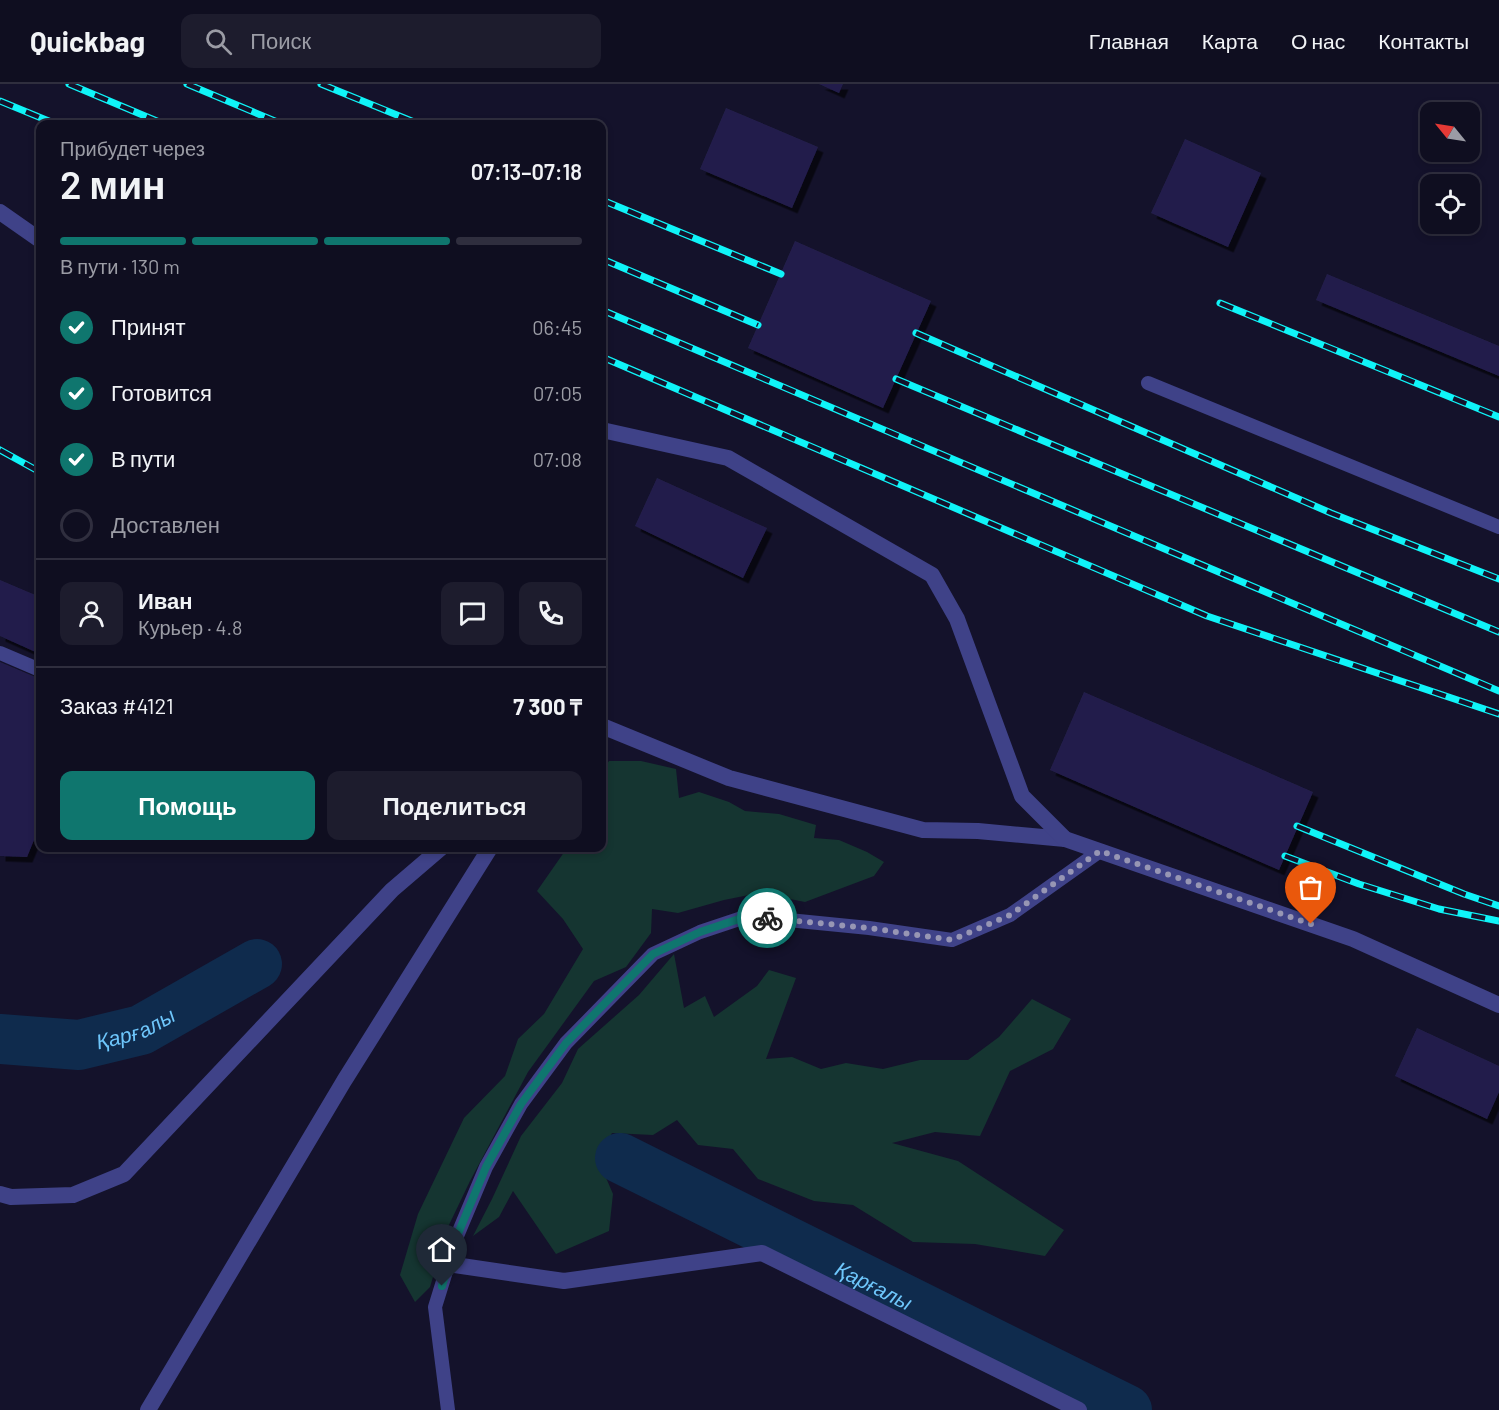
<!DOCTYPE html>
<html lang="ru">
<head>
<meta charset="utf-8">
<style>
  :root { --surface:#0f0e20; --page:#1d1c2d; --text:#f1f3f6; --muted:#9b9ca5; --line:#2f2e3e; --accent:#0f766e }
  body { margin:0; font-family:Barlow,sans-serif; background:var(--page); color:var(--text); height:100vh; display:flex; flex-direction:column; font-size:22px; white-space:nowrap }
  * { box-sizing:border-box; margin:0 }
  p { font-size:20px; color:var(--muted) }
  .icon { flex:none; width:33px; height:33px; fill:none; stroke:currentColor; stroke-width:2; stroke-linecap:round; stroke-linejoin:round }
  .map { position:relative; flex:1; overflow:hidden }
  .drawer { position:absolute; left:36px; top:36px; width:570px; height:732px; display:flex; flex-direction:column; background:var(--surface); border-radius:12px; box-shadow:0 3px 9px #0003,0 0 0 2px var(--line) }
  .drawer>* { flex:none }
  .needle { width:39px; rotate:300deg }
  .controls { position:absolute; left:1420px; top:18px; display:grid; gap:12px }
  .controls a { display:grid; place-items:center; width:60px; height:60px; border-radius:12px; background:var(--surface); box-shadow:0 3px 9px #0003,0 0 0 2px var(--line); font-size:30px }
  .pin { position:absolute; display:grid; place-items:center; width:51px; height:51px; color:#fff; margin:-62px -26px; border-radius:50% 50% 50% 0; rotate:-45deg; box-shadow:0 0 6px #0007 }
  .pin .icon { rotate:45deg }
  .courier { position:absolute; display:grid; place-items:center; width:60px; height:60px; margin:-30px; border:4px solid #0f766e; border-radius:50%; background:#fff; color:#222; box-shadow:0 2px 8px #0007 }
  .headline em { font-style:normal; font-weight:600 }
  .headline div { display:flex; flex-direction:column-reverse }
  .headline { display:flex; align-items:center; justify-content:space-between; height:102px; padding:0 24px }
  h1 { font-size:39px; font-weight:600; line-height:45px }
  .bar { display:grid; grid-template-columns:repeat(4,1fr); gap:9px 6px; align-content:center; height:72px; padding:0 24px }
  .bar i { height:8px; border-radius:4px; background:var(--line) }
  .bar .current { background:var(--accent) }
  .bar p { grid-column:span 4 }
  .line { display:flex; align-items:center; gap:15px; padding:0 24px; border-top:2px solid var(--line) }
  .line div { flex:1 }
  .round { display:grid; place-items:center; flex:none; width:63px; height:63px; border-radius:12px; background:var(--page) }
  ol { padding:0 24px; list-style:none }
  li { display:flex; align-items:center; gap:18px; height:66px }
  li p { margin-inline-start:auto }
  li .icon { padding:6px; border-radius:50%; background:var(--accent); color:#fff; stroke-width:4 }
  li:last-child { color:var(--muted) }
  li i { width:33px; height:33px; border:3px solid var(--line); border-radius:50% }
  .action { display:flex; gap:12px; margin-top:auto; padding:12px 24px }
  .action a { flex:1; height:69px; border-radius:12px; background:var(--accent); color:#fff; font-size:24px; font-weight:600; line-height:69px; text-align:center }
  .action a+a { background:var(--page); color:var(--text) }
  header { display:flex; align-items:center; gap:36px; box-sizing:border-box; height:84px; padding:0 30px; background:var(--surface); border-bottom:2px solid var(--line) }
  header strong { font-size:28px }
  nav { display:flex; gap:33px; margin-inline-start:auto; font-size:21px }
  .search { width:420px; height:54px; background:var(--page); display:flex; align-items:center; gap:15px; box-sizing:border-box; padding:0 21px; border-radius:12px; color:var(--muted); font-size:22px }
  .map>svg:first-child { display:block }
  .green { fill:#153531 }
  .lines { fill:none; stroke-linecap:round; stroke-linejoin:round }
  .river { stroke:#0f2b4d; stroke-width:50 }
  .building { fill:#241f4b; filter:url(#shadow) }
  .service { stroke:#3f4288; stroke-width:14 }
  .minor { stroke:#3f4288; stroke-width:16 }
  .tertiary { stroke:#3f4288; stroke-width:16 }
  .rail-casing { stroke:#0ff4f8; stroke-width:7 }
  .rail { stroke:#14122b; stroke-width:4.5; stroke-dasharray:14; stroke-linecap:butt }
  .done { stroke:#9796b4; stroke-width:6; stroke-dasharray:0 10.8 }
  .route { stroke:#0f766e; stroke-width:8 }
  .labels { text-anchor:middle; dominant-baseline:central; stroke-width:5; stroke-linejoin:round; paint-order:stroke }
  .water-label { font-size:21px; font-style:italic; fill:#6ec6fb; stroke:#14122b }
</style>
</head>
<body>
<header>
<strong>Quickbag</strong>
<div class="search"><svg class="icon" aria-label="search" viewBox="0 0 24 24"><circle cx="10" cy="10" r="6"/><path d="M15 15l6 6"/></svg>Поиск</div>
<nav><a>Главная</a><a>Карта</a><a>О нас</a><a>Контакты</a></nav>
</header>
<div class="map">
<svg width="1499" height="1326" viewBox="0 0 1499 1326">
  <defs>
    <filter id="shadow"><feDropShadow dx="5.5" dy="5.5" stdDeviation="0" flood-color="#0009"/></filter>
  </defs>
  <rect width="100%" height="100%" fill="#14122b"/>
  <path class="green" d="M609,677H641L676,685L679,714L699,708L729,718L745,727L779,730L816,741L814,754L839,756L867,768L884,778L874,792L805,818L759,809L724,816L678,829L652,825L651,849L626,883L594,897L528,988L470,1097L448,1143L430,1203L415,1218L400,1191L418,1130L464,1034L505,992L518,955L544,930L583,865L563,835L537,807L567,764H602V687Z
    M674,870L684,924L705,912L714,933L757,902L769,886L796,894L766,975L792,973L821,985L846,979L883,985L920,976H968L999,953L1032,915L1071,935L1053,965L1010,987L980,1052L935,1048L892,1059L958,1077L1064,1146L1045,1172L975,1160L913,1158L853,1121L814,1117L758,1095L733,1065L698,1061L677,1036L653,1051L612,1049L598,1075L613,1110L609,1147L556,1170L513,1107L499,1133L473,1152L492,1115L521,1052L562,999L578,965L639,911Z"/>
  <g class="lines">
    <g class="river">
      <path id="s1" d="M0,955L79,961L141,946L257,880"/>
      <path id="s2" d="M620,1074L1127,1326"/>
    </g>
  </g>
  <path class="building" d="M819,0H843L839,9Z
    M726,24L818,63L792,124L700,85Z
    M1185,55L1261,89L1228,163L1151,129Z
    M795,157L931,217L883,324L748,264Z
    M1327,190L1499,262V292L1316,216Z
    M657,394L767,444L743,494L635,442Z
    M0,496L40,513V570L0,552Z
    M0,578L40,595V758L34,756L27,773L0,772Z
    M1084,608L1313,708L1279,786L1050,686Z
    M1417,944L1499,982V1008L1487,1035L1395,992Z"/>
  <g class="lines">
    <path class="service" d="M1148,299L1499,443
      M0,569L40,586
      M448,1326L435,1223L457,1152L486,1083L521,1020L566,959L653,870L700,848L748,832L869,844L952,856L1010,831L1100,767"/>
    <path class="minor" d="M602,642L729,694L923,746L978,747L1065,755
      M0,1110L11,1113L73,1111L124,1090L392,806L441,764
      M448,1180L564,1197L762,1169L1079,1326
      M148,1326L344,997L490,764"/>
    <path class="tertiary" d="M0,128L40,156
      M602,346L728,374L932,491L957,535L1022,712L1065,755L1353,855L1499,921"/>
    <defs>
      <path id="rail" d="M69,0L164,40
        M187,0L282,40
        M321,0L419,40
        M0,17L56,40
        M602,116L781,190
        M602,175L758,241
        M1220,219L1499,333
        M602,226L1499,607
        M916,249L1331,429L1499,495
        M602,273L1207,532L1499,630
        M896,295L1499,548
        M0,366L40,388
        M1297,742L1464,810L1499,822
        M1285,772L1359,800L1439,825L1499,837"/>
    </defs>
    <use href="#rail" class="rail-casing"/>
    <use href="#rail" class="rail"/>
  </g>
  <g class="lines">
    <path class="done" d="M767,834L869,844L952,856L1010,831L1100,767L1311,840"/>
    <path class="route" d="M442,1202L457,1152L486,1083L521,1020L566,959L653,870L700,848L748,832L767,834"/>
  </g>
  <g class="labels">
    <g class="water-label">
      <text stroke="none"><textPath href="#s1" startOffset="138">Қарғалы</textPath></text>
      <text stroke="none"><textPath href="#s2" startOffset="284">Қарғалы</textPath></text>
    </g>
  </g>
</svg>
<div class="controls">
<a><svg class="needle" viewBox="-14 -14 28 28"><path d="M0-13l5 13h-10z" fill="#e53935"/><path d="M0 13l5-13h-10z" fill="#9b9ca5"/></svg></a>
<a><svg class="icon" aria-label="locate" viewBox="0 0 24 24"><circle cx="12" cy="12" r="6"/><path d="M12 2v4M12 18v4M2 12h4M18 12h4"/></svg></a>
</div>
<div class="pin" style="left:1311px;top:840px;background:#ea580c"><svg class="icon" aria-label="bag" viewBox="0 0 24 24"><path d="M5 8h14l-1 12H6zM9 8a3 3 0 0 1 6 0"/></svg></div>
<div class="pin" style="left:442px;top:1202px;background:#1f2937"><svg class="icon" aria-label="home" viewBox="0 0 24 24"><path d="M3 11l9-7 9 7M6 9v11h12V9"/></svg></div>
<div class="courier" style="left:767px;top:834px"><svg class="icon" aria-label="bike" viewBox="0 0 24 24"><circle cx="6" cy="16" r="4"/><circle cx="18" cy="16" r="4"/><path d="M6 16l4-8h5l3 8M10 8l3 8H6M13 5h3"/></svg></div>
<section class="drawer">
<div class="headline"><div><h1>2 мин</h1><p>Прибудет через</p></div><em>07:13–07:18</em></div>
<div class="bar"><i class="current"></i><i class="current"></i><i class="current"></i><i></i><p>В пути · 130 m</p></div>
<ol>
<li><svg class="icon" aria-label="check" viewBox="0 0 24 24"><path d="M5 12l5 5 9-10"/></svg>Принят<p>06:45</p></li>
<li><svg class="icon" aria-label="check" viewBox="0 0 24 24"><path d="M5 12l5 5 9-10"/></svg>Готовится<p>07:05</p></li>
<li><svg class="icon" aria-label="check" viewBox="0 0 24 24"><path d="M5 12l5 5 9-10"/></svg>В пути<p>07:08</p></li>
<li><i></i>Доставлен</li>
</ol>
<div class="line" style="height:108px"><a class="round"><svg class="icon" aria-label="person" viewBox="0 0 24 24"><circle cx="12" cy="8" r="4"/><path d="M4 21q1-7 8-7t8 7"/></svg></a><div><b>Иван</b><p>Курьер · 4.8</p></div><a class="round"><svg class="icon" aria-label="chat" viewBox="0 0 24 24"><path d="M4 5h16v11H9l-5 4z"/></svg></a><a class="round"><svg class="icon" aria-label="phone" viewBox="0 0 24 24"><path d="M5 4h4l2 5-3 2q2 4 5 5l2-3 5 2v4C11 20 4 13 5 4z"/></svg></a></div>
<div class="line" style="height:78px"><div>Заказ #4121</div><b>7 300 ₸</b></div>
<div class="action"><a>Помощь</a><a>Поделиться</a></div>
</section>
</div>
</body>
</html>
